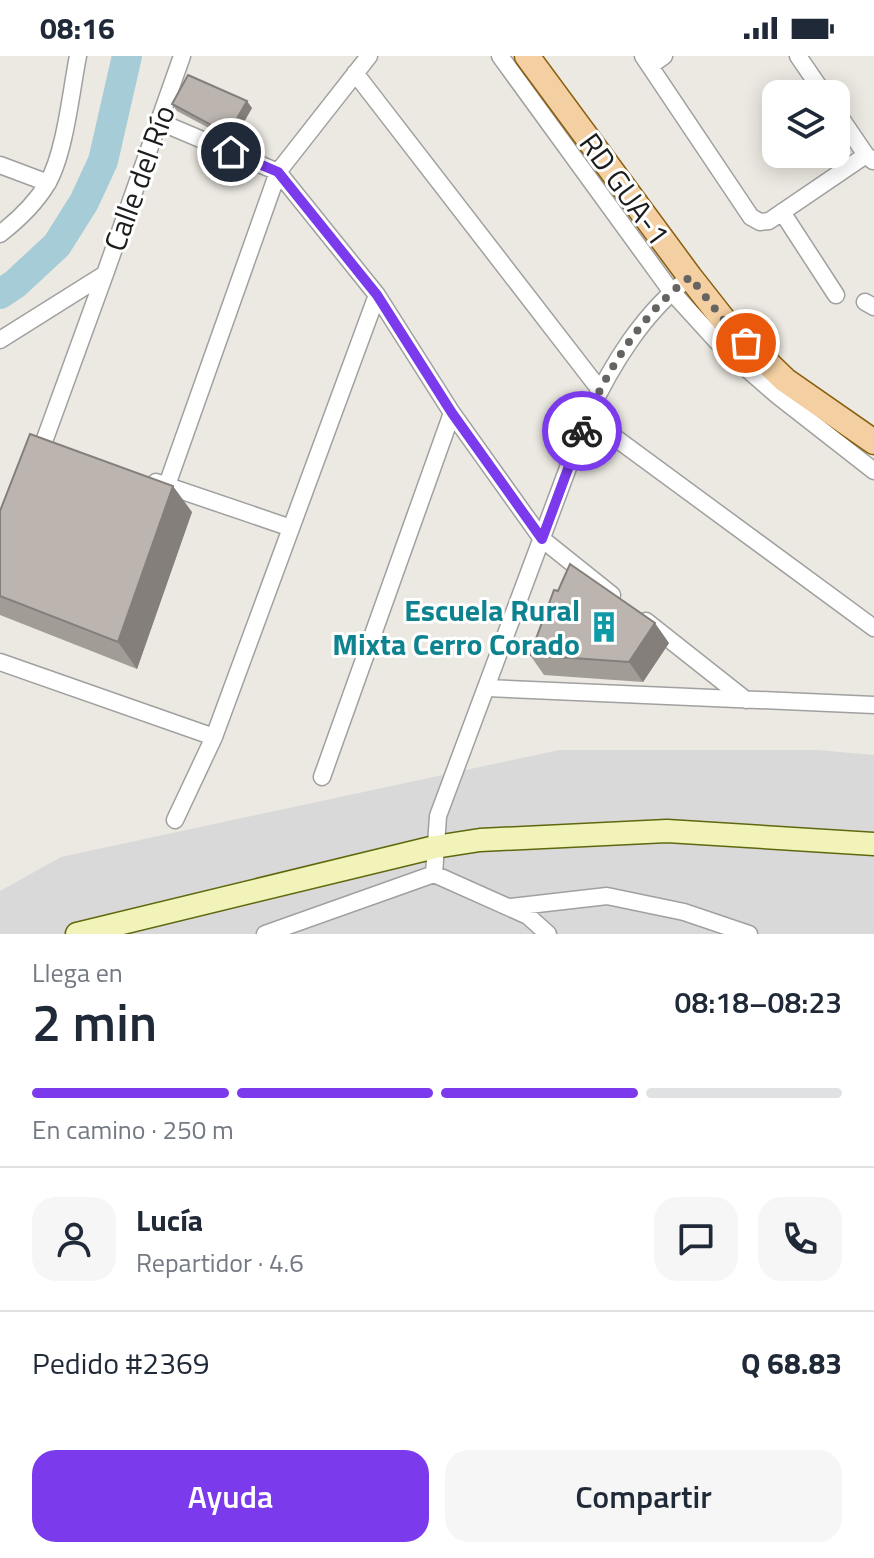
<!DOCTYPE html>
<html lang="es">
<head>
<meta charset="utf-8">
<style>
  :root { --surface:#fff; --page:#f6f6f7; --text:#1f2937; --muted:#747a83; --line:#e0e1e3; --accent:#7c3aed }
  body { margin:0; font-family:"Titillium Web",sans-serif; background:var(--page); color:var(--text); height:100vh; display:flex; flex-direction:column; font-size:30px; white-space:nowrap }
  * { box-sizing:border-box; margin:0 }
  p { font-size:26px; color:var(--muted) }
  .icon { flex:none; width:44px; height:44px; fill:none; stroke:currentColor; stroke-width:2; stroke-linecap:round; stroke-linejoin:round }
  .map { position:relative; height:878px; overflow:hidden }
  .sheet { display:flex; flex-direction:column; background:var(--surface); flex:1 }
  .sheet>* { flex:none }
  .buttons { position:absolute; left:762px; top:24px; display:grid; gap:16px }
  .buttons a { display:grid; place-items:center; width:88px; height:88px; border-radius:16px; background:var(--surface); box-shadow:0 4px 20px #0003; font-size:40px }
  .pin { position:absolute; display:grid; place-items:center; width:68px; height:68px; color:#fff; margin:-34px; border:4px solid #fff; border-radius:50%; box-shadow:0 2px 8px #0007 }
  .courier { position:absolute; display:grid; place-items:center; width:80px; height:80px; margin:-40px; border:6px solid #7c3aed; border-radius:50%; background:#fff; color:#222; box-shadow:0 2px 10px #0007 }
  .overview em { font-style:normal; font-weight:600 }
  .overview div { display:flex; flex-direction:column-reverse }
  .overview { display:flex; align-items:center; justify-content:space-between; height:136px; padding:0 32px }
  h1 { font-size:52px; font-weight:600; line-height:60px }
  .bar { display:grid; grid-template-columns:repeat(4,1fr); gap:12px 8px; align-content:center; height:96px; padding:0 32px }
  .bar i { height:10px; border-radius:6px; background:var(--line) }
  .bar .current { background:var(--accent) }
  .bar p { grid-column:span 4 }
  .line { display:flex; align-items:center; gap:20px; padding:0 32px; border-top:2px solid var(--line) }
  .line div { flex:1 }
  .round { display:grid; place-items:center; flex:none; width:84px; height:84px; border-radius:24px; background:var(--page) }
  .action { display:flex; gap:16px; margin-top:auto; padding:16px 32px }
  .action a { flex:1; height:92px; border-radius:24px; background:var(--accent); color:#fff; font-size:32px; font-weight:600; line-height:92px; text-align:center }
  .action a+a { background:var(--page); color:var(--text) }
  .status { display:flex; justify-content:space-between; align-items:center; height:56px; padding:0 40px; background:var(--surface); direction:ltr }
  .status svg { height:22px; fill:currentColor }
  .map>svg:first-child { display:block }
  .residential { fill:#dad9d9 }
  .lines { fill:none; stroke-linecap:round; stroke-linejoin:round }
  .river { stroke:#a6ccd7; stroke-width:30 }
  .street-casing { stroke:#a0a0a0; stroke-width:19 }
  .secondary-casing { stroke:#5f680e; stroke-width:25 }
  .primary-casing { stroke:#875e0d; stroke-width:27 }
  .street { stroke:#fff; stroke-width:16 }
  .secondary { stroke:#f1f3b9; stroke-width:22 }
  .primary { stroke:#f3cfa1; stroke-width:24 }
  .wall { fill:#a29c96 }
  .shaded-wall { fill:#847f7a }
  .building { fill:#bcb5af; stroke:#847f7a; stroke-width:2 }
  .done { stroke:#656461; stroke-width:8; stroke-dasharray:0 14.4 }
  .route { stroke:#7c3aed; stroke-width:10 }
  .labels { text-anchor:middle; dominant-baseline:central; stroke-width:6; stroke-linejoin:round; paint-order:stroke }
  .street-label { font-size:30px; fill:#1c1c1c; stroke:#fff }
  .culture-label { font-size:30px; font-weight:bold; fill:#0d838f; stroke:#fff; text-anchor:end }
</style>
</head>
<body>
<div class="status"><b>08:16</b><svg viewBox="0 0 49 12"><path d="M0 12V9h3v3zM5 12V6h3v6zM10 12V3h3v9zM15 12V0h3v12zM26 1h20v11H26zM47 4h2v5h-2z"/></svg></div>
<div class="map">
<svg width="874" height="878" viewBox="0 0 874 878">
  <rect width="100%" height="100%" fill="#ece9e2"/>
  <path class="residential" d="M559,694H818L874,699V878H0V835L61,801Z"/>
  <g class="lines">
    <path class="river" d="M0,238L15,228L57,189L84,146L103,105L127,0"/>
    <defs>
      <path id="street" d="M500,0L671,235L723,292L778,340L874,415
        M643,0L751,161L760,166L769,165L866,99
        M798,0L824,38
        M650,10L664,0
        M355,17L600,334
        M836,55L866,99L873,105
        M160,66L278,116L377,239L452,357L542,483L612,539
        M0,109L48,127
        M782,156L836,239
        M0,178C18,164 35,148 47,128C65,98 71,35 78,0
        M865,246L874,251
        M0,284L105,218L182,0
        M587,361L874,572
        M38,402L105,218
        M156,426L291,472
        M167,429L278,116L369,0
        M646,565L746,644
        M0,606L214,681
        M487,632L874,649
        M322,721L452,357
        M175,764L214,681L377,239
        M434,818L438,760L587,361C612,308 643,257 690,221
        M434,818L528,860L548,878
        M511,851L607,840L684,856L749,878
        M265,878L434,818"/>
      <path id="secondary" d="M77,878L435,791L480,784L667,775L874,788"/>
      <path id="primary" d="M527,0L690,221L727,268L785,324L874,386"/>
    </defs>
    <use href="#street" class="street-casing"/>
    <use href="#secondary" class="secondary-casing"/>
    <use href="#primary" class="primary-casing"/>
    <use href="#street" class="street"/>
    <use href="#secondary" class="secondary"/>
    <use href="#primary" class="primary"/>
  </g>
  <path class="wall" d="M172,48L252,52L233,85L177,55Z
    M0,455L192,456L137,613L0,559Z
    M669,587L643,626L544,619L530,599Z"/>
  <path class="shaded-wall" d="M247,45L252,52L233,85L228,78Z
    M173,430L192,456L137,613L118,586Z
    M655,567L669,587L643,626L629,606Z"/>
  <path class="building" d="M188,19L247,45L228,78L172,48Z
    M30,378L173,430L118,586L0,540V455Z
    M570,508L655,567L629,606L530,599L554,534L558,535Z"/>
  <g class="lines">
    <path class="done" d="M582,375C603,319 642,257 690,221L727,268L746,287"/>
    <path class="route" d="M231,96L278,116L377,239L452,357L542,483L582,375"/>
  </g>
  <defs>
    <symbol id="building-bare" viewBox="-9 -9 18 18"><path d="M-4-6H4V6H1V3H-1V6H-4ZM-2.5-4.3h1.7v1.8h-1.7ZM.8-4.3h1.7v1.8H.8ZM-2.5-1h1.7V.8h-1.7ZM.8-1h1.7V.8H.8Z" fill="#0f9aa8" stroke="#fff" stroke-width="2.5" paint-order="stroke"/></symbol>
  </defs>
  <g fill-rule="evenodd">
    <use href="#building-bare" x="582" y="549" width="44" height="44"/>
  </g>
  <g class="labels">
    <g class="street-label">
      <text transform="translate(139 122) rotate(-70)">Calle del Río</text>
      <text transform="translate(625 133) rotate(54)">RD GUA-1</text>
    </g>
    <g class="culture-label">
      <text x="580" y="554">Escuela Rural<tspan x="580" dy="34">Mixta Cerro Corado</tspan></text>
    </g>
  </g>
</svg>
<div class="buttons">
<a><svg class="icon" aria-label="layers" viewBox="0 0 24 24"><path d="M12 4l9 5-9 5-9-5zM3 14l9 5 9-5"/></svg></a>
</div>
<div class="pin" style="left:746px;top:287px;background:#ea580c"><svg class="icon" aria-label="bag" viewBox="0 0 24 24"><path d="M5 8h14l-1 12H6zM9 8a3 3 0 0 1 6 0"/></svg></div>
<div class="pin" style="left:231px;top:96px;background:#1f2937"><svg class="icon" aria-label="home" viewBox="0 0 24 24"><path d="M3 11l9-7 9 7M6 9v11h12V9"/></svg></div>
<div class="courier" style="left:582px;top:375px"><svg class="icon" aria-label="bike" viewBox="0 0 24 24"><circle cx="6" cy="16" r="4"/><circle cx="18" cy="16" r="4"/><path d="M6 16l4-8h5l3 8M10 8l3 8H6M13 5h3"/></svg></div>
</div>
<section class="sheet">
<div class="overview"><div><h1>2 min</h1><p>Llega en</p></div><em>08:18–08:23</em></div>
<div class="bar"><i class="current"></i><i class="current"></i><i class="current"></i><i></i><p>En camino · 250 m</p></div>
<div class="line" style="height:144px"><a class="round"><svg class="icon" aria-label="person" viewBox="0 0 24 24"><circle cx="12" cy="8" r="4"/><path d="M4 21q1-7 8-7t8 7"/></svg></a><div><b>Lucía</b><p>Repartidor · 4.6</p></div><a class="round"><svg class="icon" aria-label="chat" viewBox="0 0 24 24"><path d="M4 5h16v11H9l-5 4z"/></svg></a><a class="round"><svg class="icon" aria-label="phone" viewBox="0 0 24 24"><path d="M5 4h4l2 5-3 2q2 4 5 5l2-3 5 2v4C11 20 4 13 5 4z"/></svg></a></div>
<div class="line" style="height:104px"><div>Pedido #2369</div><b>Q 68.83</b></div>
<div class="action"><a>Ayuda</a><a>Compartir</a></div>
</section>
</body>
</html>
